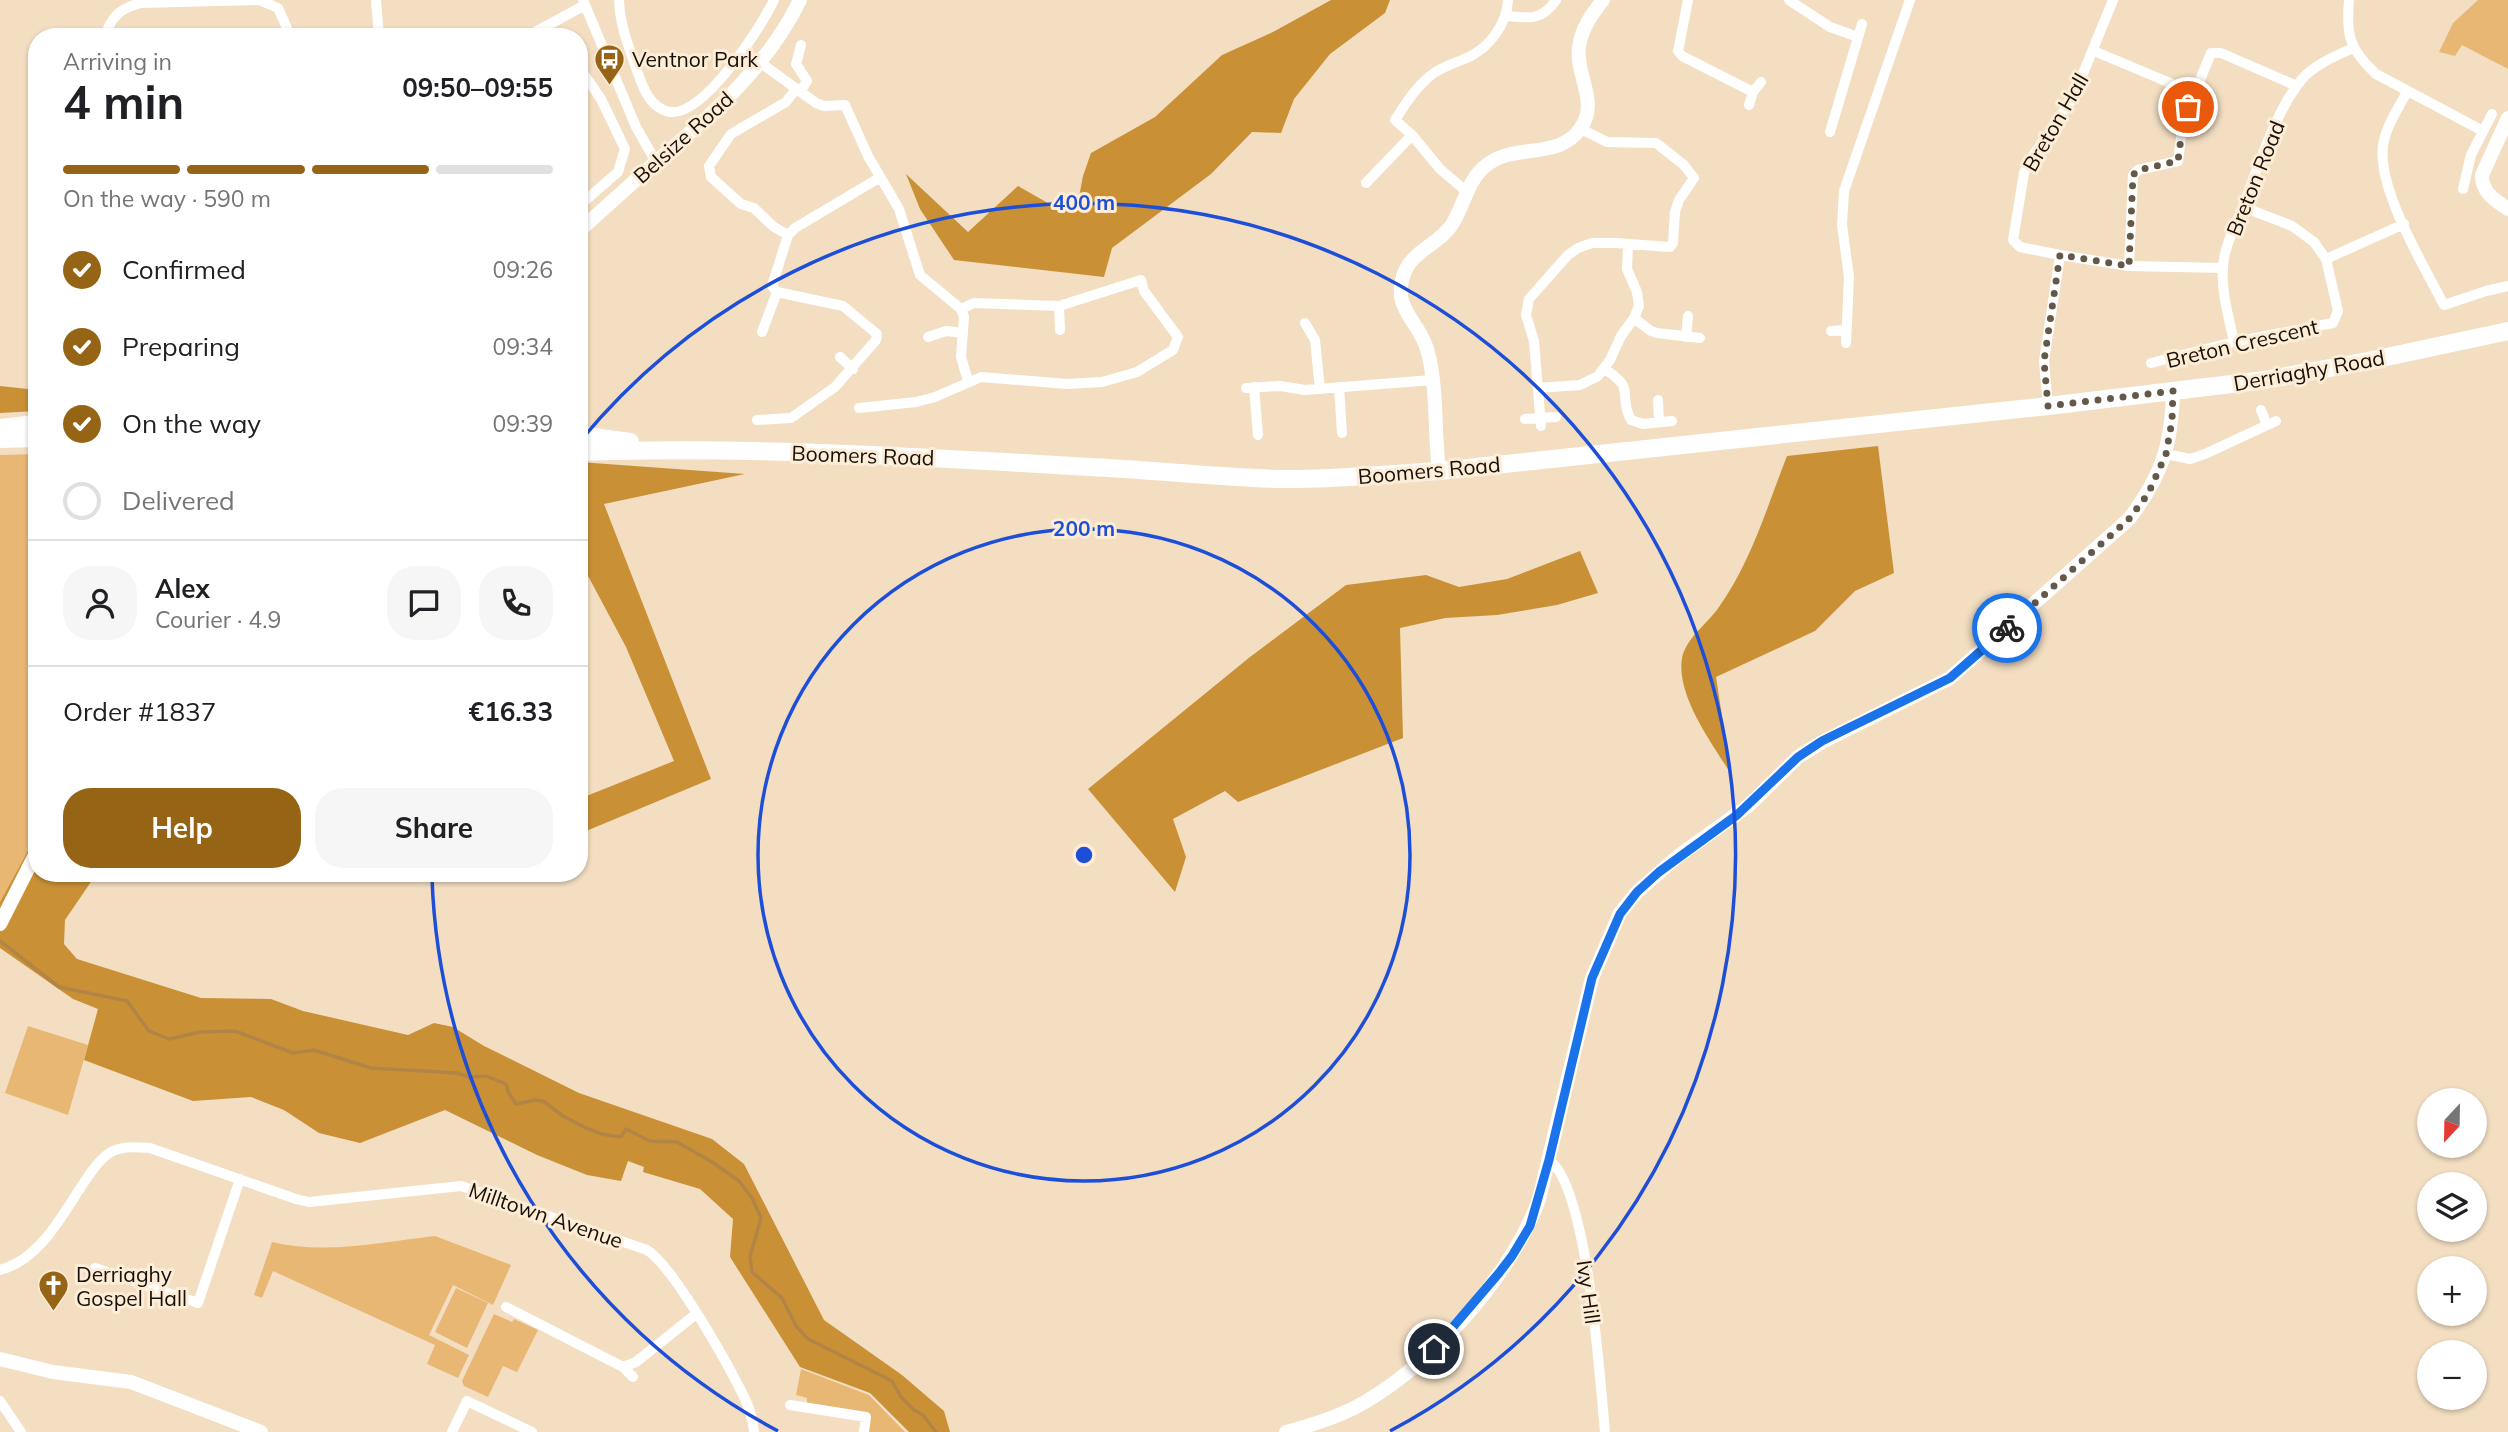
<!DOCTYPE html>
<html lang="en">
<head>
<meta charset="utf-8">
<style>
  :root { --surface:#fff; --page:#f6f6f6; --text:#202124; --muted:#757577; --line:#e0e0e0; --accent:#956515 }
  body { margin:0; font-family:Mulish,sans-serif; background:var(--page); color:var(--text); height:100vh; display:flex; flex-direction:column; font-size:26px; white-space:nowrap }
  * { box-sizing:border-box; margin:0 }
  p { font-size:23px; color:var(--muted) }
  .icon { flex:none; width:38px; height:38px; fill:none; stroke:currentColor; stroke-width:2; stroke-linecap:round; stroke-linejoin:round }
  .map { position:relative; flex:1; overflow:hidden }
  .details { position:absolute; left:28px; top:28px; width:560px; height:854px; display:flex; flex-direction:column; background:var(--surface); border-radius:28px; box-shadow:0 2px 5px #0004 }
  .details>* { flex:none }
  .needle { width:46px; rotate:202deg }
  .controls { position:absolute; left:2417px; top:1088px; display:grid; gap:14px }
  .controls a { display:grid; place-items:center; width:70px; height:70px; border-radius:50%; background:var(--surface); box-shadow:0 2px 5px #0004; font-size:35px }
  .pin { position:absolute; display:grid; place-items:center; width:60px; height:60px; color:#fff; margin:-30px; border:4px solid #fff; border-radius:50%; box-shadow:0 2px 7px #0007 }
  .courier { position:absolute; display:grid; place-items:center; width:70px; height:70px; margin:-35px; border:5px solid #1a73e8; border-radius:50%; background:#fff; color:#222; box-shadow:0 2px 9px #0007 }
  .summary em { font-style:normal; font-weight:700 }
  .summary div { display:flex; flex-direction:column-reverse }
  .summary { display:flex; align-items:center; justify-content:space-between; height:119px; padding:0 35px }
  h1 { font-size:46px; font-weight:700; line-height:52px }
  .bar { display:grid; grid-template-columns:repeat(4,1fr); gap:10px 7px; align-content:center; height:84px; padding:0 35px }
  .bar i { height:9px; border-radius:5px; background:var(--line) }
  .bar .active { background:var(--accent) }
  .bar p { grid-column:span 4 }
  .line { display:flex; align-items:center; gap:18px; padding:0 35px; border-top:2px solid var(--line) }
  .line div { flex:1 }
  .round { display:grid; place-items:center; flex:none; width:74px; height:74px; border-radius:28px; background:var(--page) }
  ol { padding:0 35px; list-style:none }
  li { display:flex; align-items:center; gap:21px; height:77px }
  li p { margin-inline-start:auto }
  li .icon { padding:7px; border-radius:50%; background:var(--accent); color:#fff; stroke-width:4 }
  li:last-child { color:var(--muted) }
  li i { width:38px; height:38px; border:4px solid var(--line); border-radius:50% }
  .primary-button { display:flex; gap:14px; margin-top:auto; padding:14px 35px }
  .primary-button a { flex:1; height:80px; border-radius:28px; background:var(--accent); color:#fff; font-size:28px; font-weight:700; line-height:80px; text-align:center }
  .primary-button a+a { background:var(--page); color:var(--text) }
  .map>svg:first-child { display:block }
  .green { fill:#e9b774 }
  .forest { fill:#ca9036 }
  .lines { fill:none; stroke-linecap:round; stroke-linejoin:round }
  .stream { stroke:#b28546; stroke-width:3.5 }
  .minor { stroke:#fff; stroke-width:10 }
  .tertiary { stroke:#fff; stroke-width:14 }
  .primary { stroke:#fff; stroke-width:18 }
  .done { stroke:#645848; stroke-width:7; stroke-dasharray:0 12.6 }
  .route { stroke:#1a73e8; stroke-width:9 }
  .ring { fill:none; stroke:#1d4ed8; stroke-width:3.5 }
  .labels { text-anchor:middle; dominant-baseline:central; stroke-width:6; stroke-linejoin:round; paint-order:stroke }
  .poi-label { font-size:21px; fill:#171007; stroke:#fdecd6; text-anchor:start }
  .street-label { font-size:21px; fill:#171007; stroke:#fdecd6 }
  .centre { fill:#1d4ed8; stroke:#fdecd6; stroke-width:3.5 }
  .ring-label { font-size:21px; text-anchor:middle; font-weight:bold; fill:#1d4ed8; stroke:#fdecd6; stroke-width:6; stroke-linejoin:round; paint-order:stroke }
</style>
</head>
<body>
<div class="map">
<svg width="2508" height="1432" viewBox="0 0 2508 1432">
  <rect width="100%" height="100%" fill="#f3dec2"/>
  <path class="green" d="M2478,0H2508V69L2462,45L2455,56L2439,52L2453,23Z
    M37,454V834L0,902V455Z
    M28,1026L88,1045L68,1115L5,1093Z
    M435,1236L511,1265L493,1305L453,1285L429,1335L469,1355L458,1378L427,1364L435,1345L273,1271L262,1298L254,1295L272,1242C324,1255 382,1242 435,1236Z
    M456,1288L488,1303L467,1348L435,1332Z
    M494,1314L512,1322L514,1319L538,1330L517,1372L503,1366L488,1397L464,1386L462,1381Z
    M801,1369L869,1395L905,1432H867L869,1416L807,1403V1398L796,1395Z"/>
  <path class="forest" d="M1331,0H1390L1385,13L1330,54L1294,99L1281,133L1252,132L1211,174L1112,248L1104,277L954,260L920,209L906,174L968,232L1018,186L1060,210L1078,202L1083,176L1091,153L1155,117L1222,55L1273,32Z
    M0,386L37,390V411L0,413Z
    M1878,446L1894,573L1855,591L1815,631L1716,677L1731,774C1712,743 1676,696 1682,658C1686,638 1708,623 1719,607C1751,562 1767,507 1787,456Z
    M579,462L745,474L604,504L711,779L579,834V799L674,761L626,647L579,559Z
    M1580,551L1598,593L1557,605L1497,615L1445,618L1400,628L1403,738L1238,802L1225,791L1173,819L1186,857L1175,892L1088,789L1250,657L1346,585L1426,575L1459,587L1507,579Z
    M37,834V873H97L65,920L64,944L77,959L201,998L271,999L303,1011L408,1035L434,1023L453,1027L484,1046L579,1093L712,1139L744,1164L824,1320L902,1375L944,1411L950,1432H909L870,1393L800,1367L730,1257L733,1219L700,1189L643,1172L644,1167L628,1161L621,1181L587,1175L537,1155L445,1110L360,1143L319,1133L284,1110L251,1097L193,1101L84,1060L98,1009L73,999L0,948V902Z"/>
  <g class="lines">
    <path class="stream" d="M0,941L59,987L127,1001L149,1031L169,1039L200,1032L235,1031L293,1053L314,1050L371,1068L457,1073L469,1077L486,1076L506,1084L508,1092L516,1104L535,1100L543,1101L563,1116L586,1128L602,1134L621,1137L626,1129L650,1141L677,1142L712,1162L739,1181L752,1198L761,1218L750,1257L752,1272L782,1298L796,1326L808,1339L892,1381L901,1397L914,1410L923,1415L936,1432"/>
    <path class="minor" d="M376,0L379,37
      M583,0L636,127L656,162
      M619,0C620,25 628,45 636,68C642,85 649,109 671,112C705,115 761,27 774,0
      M1688,0L1678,51L1682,56L1753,92
      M1789,0L1830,27L1858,37
      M2349,0C2346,35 2349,49 2376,74L2483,131
      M1507,16C1529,18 1542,21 1556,0
      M105,37C111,16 121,8 141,3L259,0L278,8L287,28L286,37
      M526,37L585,5
      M2094,51L2194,93
      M761,63L816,103L824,106L845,105L868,156L899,209L920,275L961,309L964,317L961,357L968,381
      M579,67L601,99L625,149L618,172L579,206
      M800,92L807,81L796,64L801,45
      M2407,92C2399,107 2388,123 2384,140C2373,183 2424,266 2444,305L2486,291L2508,286
      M1749,105L1753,92L1761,82
      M1830,132L1862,24
      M1412,135L1395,120C1406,103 1417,85 1434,73C1444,66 1458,62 1469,57C1491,46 1507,23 1508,0
      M1366,183L1412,135L1440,169L1467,192
      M2463,189L2471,155L2492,114
      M788,235L774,227L754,208L741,204L711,177L709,166L731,134L786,102L796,89
      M2060,255L2020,247L2013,240L2024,173L2029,161L2073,98L2113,0
      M2326,259L2404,224
      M2129,266L2133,175L2138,170L2178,161L2183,122L2211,53H2221L2297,86
      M1059,306L1060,330
      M1634,318L1651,331L1657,333L1700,338
      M1305,323L1315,340L1320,389
      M1831,331L1847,330
      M762,332L777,292
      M928,337L946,331L963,333
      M1686,337L1688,316
      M2234,342C2229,318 2221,292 2223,267C2224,246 2236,225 2243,206C2259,165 2275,112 2302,79C2315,64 2336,56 2353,48
      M1846,343L1849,277L1842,225L1844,191L1910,0
      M840,357L853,369
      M2151,363L2234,342L2333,323L2338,311L2326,259L2314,242L2292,226L2243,207
      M1604,369C1638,389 1617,395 1631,420L1643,424L1672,421
      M1254,387L1258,435
      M1339,387L1342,433
      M1246,388L1280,386L1305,390L1432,380
      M1538,388L1580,385L1598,376L1610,360L1621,336L1634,318L1639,306L1637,292L1627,269L1628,245
      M1658,400L1659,422
      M2048,406L2044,361L2060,255L2129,266L2223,268
      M859,408L916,402L935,397L981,377L1067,384L1102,382L1137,372L1173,350L1178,337L1144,291L1141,280L1059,306L974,303L961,309
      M2261,410L2267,425
      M1525,419L1556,417
      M757,420L791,418L835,387L876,340L877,334L843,306L777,292L772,286L788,235L795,228L879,178
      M1541,426L1534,341L1526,315L1529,299L1568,255L1578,248L1592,243H1616L1670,247L1673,243L1675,212L1679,200L1694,178L1684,165L1656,143L1607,142L1581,129
      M2166,454L2190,459L2205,454L2276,421
      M1549,1160C1588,1187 1600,1381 1605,1432
      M95,1268L198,1303L240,1179
      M0,1270C42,1259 64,1211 87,1178C93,1169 102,1156 113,1151C125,1146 138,1147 150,1148L296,1199L309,1202L461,1186L647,1250C673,1266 728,1364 743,1395C749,1406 753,1420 754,1432
      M506,1307L623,1367L636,1362L696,1314
      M623,1367L633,1377
      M0,1401L21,1432
      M790,1405L866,1417L864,1432
      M452,1432L467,1401L532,1432"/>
    <path class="tertiary" d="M2508,118L2482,175C2481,192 2496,201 2508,209
      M579,231C606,207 632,183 659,159C714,113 768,66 800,0
      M1439,471C1434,431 1438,388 1427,349C1418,319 1390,308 1405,271C1414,250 1441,243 1453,223C1465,203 1468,178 1488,164C1516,143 1558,160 1580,129C1600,102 1575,75 1579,47C1581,29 1592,14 1603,0
      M0,924L37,851
      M0,1359L53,1372L131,1382L261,1432
      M1286,1432C1309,1426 1331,1419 1352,1409C1425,1373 1513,1275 1539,1199L1592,978L1620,913L1637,892L1677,857L1748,806L1798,757L1822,742L1950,678L2129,519C2162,476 2172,444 2173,391"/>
    <path class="primary" d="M0,428L37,424
      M579,435L630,442
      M0,439L37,438
      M579,452C750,446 921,457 1091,467C1153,470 1214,477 1276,479C1330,480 1385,474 1439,471L2048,406L2265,380L2368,361L2508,331"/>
  </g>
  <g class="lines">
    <path class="done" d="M2007,628L2129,519L2148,494L2166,454L2172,421L2173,391L2048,406L2044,361L2060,255L2129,266L2133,175L2138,170L2178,161L2183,122L2188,107"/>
    <path class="route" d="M1434,1349L1499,1273L1512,1256L1530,1226L1549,1160L1592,978L1620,914L1637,892L1659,872L1737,815L1798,757L1822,741L1950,678L2007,628"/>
  </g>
  <g class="ring">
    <circle cx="1084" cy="855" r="326"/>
    <path d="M778 1431A652 652 0 0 1 432 878M581 440A652 652 0 1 1 1390 1431"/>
  </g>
  <defs>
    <symbol id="bus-pin" viewBox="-11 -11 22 30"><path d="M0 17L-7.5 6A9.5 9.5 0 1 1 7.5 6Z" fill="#956515" stroke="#fdecd6"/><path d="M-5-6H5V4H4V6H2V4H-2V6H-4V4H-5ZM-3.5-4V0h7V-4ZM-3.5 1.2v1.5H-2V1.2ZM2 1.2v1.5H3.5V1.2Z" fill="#fff"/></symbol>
    <symbol id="church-pin" viewBox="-11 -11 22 30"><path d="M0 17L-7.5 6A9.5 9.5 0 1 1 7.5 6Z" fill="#956515" stroke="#fdecd6"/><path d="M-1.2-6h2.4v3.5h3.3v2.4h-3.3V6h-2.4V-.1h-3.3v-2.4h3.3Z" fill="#fff"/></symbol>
  </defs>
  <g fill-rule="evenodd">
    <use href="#bus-pin" x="592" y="42" width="35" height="47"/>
    <use href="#church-pin" x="36" y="1268" width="35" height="47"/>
  </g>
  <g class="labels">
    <g class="poi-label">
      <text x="632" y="59">Ventnor Park</text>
      <text x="76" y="1274">Derriaghy<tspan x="76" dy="24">Gospel Hall</tspan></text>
    </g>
    <g class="street-label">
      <text transform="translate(2055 122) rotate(-60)">Breton Hall</text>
      <text transform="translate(683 137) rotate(-42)">Belsize Road</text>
      <text transform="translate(2255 178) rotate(-68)">Breton Road</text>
      <text transform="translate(2242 343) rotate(-13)">Breton Crescent</text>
      <text transform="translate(2309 370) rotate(-10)">Derriaghy Road</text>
      <text transform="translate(863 455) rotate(2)">Boomers Road</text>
      <text transform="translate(1429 470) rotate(-5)">Boomers Road</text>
      <text transform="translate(546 1215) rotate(19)">Milltown Avenue</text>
      <text transform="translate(1589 1292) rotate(82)">Ivy Hill</text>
    </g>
  </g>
  <circle cx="1084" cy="855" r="10" class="centre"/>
  <g class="ring-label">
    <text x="1084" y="210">400 m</text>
    <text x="1084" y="536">200 m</text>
  </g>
</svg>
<div class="controls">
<a><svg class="needle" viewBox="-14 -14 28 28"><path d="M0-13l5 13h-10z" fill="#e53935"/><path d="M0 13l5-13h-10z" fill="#757577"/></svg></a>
<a><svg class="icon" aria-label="layers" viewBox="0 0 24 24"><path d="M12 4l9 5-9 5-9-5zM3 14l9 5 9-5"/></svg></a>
<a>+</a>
<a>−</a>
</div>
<div class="pin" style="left:2188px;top:107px;background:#ea580c"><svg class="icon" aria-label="bag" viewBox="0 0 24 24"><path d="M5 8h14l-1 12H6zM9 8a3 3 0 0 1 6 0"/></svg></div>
<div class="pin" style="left:1434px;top:1349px;background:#1f2937"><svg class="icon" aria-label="home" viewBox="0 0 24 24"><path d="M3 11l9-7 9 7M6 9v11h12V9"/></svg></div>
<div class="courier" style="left:2007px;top:628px"><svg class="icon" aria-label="bike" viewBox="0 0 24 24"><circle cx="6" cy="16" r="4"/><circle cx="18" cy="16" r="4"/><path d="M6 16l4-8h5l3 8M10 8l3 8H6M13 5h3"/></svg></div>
<section class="details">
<div class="summary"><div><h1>4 min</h1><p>Arriving in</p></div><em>09:50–09:55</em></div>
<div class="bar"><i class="active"></i><i class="active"></i><i class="active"></i><i></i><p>On the way · 590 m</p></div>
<ol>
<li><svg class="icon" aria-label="check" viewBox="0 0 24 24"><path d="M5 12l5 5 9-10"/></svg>Confirmed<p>09:26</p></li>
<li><svg class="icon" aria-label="check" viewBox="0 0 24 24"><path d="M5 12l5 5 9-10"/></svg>Preparing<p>09:34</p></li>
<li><svg class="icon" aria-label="check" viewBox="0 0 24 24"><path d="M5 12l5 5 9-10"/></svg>On the way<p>09:39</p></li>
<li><i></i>Delivered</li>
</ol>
<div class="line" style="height:126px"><a class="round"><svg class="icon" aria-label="person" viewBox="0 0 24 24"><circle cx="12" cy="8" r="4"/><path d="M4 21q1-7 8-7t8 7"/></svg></a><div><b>Alex</b><p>Courier · 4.9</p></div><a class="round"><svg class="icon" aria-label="chat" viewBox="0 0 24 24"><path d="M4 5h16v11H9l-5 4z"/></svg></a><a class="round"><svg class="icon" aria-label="phone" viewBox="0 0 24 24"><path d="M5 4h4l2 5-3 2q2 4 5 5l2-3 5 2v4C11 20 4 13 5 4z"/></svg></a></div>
<div class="line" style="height:91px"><div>Order #1837</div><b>€16.33</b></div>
<div class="primary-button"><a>Help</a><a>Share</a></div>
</section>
</div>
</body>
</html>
